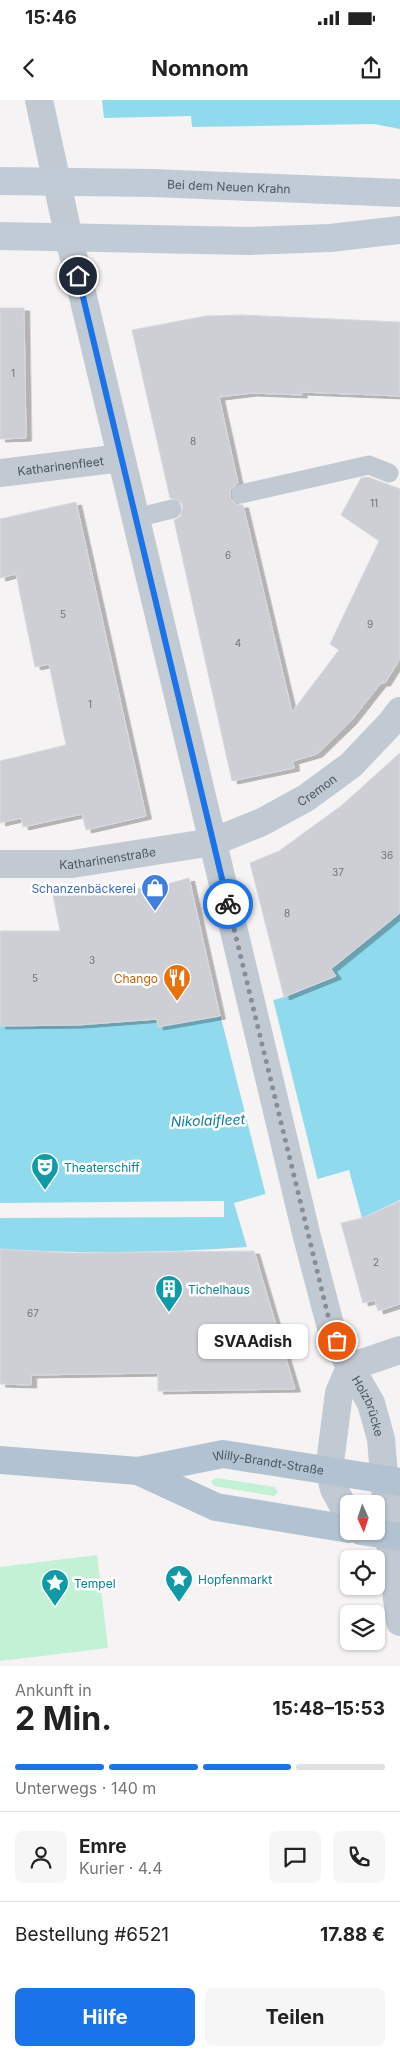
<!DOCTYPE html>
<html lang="de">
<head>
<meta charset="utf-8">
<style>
  :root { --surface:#fff; --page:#f6f6f6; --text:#222; --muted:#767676; --line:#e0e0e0; --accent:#1a73e8 }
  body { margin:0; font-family:Inter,sans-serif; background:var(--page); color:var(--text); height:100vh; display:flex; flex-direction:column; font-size:19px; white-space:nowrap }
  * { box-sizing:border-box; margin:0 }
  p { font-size:16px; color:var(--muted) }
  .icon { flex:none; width:28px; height:28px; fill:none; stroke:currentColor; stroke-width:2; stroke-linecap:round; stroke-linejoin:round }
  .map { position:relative; height:1566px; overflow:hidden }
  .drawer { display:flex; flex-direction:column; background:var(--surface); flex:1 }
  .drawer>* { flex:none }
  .needle { width:32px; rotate:177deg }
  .controls { position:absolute; left:340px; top:1395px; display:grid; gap:10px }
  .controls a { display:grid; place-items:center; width:45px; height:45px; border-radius:8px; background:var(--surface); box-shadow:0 1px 4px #0004; font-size:25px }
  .pin { position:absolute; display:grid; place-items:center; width:42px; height:42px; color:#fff; margin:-21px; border:2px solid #fff; border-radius:50%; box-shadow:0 1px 5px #0007 }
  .courier { position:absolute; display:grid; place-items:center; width:50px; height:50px; margin:-25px; border:4px solid #1a73e8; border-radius:50%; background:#fff; color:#222; box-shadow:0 1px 6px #0007 }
  .bubble { position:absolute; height:35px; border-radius:8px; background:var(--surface); box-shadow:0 1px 4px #0004; font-size:16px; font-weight:700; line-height:35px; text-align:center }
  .overview em { font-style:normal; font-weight:700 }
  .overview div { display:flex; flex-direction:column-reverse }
  .overview { display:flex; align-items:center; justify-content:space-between; height:85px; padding:0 15px }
  h1 { font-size:32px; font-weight:700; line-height:38px }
  .bar { display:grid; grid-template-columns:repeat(4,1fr); gap:8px 5px; align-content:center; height:60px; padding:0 15px }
  .bar i { height:6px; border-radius:4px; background:var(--line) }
  .bar .current { background:var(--accent) }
  .bar p { grid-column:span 4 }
  .line { display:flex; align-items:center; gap:12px; padding:0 15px; border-top:1px solid var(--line) }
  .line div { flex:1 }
  .round { display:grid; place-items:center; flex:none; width:52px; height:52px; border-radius:8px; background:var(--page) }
  .cta { display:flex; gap:10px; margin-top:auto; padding:10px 15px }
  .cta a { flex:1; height:58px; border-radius:8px; background:var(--accent); color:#fff; font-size:20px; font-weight:700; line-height:58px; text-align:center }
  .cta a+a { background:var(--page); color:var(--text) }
  .status { display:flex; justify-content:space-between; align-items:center; height:35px; padding:0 25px; background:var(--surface); direction:ltr }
  .status svg { height:14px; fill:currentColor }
  header { display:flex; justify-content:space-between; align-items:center; height:65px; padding:0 15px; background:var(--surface); font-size:22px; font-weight:700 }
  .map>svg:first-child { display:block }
  .green { fill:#c3f1d5 }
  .water { fill:#90daee }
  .pier { fill:#f5f3f3 }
  .building { fill:#cdcfd5; stroke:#d7d9de; filter:url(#shadow) }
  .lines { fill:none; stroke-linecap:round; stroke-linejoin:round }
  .lane { stroke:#c1cad2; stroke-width:19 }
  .street { stroke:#c1cad2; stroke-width:28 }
  .secondary { stroke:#c1cbd6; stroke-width:28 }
  .primary { stroke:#b3c2d1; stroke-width:28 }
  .done { stroke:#868d94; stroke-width:5; stroke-dasharray:0 9 }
  .route { stroke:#1a73e8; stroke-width:6 }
  .labels { text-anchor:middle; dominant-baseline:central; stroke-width:5; stroke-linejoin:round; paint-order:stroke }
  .number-label { font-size:10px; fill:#6b747e }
  .street-label { font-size:12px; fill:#4a5661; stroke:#fff }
  .shop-label { font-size:12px; fill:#366cbe; stroke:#fff; text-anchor:end }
  .food-label { font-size:12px; fill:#c56008; stroke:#fff; text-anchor:end }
  .culture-label { font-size:12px; fill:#0d838f; stroke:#fff; text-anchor:start }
  .water-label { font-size:14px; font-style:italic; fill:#0c7c9b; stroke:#fff }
</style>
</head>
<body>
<div class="status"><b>15:46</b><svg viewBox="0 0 49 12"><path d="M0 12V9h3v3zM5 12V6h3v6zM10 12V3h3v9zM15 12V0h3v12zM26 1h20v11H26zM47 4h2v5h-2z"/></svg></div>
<header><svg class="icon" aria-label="back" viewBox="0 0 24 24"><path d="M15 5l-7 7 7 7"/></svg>Nomnom<svg class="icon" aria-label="share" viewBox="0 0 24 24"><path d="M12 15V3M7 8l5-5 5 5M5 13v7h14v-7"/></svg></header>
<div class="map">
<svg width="400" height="1566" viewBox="0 0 400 1566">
  <defs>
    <filter id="shadow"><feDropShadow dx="5.5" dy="3" stdDeviation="0" flood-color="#0004"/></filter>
  </defs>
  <rect width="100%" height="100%" fill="#f5f3f3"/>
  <path class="green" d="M216,1378L275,1387L278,1392L274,1396L214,1386L211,1381Z
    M97,1455L108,1548L0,1561V1467Z"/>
  <path class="water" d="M102,0H400V29L374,24L192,27L191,16L104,18Z
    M400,813V1100L362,1118L349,1070L234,1103L247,1147C163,1153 83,1154 0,1149V926L79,925L220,916L284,897L335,877L331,869Z"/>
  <path class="pier" d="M0,0H80L81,1L73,10L3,21Z
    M273,899L318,1081L266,1096L220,914Z
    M224,1101V1117L0,1118V1103Z"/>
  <path class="building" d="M0,208H24L26,338L0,339Z
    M241,215L400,222V296L301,292L302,295L252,293L219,297L238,383L230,390V397L237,405H243L292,612L339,550L330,544L379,441L341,415L361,378L368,377L400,389V559L385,583H381L351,621L317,654L293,661L294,668L232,681L174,420L180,417L183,407L180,401L170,398L132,230L206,216Z
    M76,402L146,716L86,730L82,714L23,727L21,718L0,723V661L66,645L49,564L35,567L16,474L0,478V419Z
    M400,653V813L331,869L336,876L284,897L250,763L279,751L341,706Z
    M189,778L220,916L158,927L157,919L79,925L0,926V831H60L53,795H89L160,786Z
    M400,1101V1204L378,1211L375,1200L363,1203L341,1123L362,1118Z
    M0,1149L69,1153L254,1151L295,1289L158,1291V1273L31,1275V1285L0,1284Z"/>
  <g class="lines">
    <path class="lane" d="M241,394L369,365L389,373
      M136,418L172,409"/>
    <g class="street">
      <path id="s1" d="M39,0L69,138L306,1133L331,1228L350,1267L371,1303L381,1339L389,1435L400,1522"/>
      <path id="s2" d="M0,373L121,358"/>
      <path id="s3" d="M0,764H72L213,742L262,722L306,698L351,665L390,624L400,611"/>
      <path d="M349,1417L334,1389L329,1370L339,1293L350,1267L400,1250"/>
    </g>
    <g class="secondary">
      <path id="s4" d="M0,81L153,83L400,93"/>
      <path d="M0,136L250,141L330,138L400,130"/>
    </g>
    <g class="primary">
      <path id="s5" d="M0,1360L138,1371L223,1354L400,1382"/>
      <path d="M138,1371L216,1407L349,1429"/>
      <path d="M361,1431L400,1437"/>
    </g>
  </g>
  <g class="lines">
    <path class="done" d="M228,804L331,1228L337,1241"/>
    <path class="route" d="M78,176L228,804"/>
  </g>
  <defs>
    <symbol id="shop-pin" viewBox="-11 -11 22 30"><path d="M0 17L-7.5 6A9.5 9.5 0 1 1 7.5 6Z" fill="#3f7fe0" stroke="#fff"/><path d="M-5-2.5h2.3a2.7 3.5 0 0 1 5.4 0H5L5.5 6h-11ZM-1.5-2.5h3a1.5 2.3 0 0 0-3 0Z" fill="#fff"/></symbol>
    <symbol id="restaurant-pin" viewBox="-11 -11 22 30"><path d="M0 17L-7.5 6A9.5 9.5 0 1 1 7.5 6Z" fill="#e8710a" stroke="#fff"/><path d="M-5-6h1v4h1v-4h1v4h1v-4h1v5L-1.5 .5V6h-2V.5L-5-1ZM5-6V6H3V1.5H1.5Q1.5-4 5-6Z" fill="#fff"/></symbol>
    <symbol id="theatre-pin" viewBox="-11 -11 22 30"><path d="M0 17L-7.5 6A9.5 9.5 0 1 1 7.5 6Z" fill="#0f9aa8" stroke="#fff"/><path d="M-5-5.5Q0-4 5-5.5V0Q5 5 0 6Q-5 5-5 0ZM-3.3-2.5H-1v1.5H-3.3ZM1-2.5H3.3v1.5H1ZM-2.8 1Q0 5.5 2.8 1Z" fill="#fff"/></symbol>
    <symbol id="building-pin" viewBox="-11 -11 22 30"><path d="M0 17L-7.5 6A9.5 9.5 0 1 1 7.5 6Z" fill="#0f9aa8" stroke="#fff"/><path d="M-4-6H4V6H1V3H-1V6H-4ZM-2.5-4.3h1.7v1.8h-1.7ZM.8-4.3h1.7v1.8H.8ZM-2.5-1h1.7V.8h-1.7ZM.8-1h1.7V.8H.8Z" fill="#fff"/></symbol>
    <symbol id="sight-pin" viewBox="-11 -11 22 30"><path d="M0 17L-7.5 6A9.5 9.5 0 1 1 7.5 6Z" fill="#0f9aa8" stroke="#fff"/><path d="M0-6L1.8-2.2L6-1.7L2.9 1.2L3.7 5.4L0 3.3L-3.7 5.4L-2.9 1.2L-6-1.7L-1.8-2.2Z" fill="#fff"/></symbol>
  </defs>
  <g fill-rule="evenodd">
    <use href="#shop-pin" x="139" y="772" width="32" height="43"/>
    <use href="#restaurant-pin" x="161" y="862" width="32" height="43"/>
    <use href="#theatre-pin" x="29" y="1051" width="32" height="43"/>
    <use href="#building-pin" x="153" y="1173" width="32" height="43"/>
    <use href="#sight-pin" x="163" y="1463" width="32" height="43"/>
    <use href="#sight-pin" x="39" y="1467" width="32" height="43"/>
  </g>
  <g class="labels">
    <g class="number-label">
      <text x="13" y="273">1</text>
      <text x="193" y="341">8</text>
      <text x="374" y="403">11</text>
      <text x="228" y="455">6</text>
      <text x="63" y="514">5</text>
      <text x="370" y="524">9</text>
      <text x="238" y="543">4</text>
      <text x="90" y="604">1</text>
      <text x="387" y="755">36</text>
      <text x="338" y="772">37</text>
      <text x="287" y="813">8</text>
      <text x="92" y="860">3</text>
      <text x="35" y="878">5</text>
      <text x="376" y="1162">2</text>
      <text x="33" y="1213">67</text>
    </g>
    <g class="street-label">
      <text stroke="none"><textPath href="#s4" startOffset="229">Bei dem Neuen Krahn</textPath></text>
      <text stroke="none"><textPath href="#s2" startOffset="61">Katharinenfleet</textPath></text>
      <text stroke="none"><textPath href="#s3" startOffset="331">Cremon</textPath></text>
      <text stroke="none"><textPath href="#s3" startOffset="108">Katharinenstraße</textPath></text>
      <text stroke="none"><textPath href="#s1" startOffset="1349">Holzbrücke</textPath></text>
      <text stroke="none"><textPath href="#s5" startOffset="271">Willy-Brandt-Straße</textPath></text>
    </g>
    <g class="shop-label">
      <text x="136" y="788">Schanzenbäckerei</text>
    </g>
    <g class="food-label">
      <text x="158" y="878">Chango</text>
    </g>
    <g class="culture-label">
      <text x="64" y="1067">Theaterschiff</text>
      <text x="188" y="1189">Tichelhaus</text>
      <text x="198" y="1479">Hopfenmarkt</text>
      <text x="74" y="1483">Tempel</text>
    </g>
    <g class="water-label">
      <text transform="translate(208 1020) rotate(-2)">Nikolaifleet</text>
    </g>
  </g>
</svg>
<div class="controls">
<a><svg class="needle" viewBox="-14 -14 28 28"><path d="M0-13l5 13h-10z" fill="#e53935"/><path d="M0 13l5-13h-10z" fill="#767676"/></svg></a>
<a><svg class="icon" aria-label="locate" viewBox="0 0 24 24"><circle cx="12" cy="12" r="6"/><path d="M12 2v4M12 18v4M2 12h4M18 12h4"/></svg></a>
<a><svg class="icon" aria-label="layers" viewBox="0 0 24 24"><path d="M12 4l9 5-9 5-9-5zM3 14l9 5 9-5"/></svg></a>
</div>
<div class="pin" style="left:337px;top:1241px;background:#ea580c"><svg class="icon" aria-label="bag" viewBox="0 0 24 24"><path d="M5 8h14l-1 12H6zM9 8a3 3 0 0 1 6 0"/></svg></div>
<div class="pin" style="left:78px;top:176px;background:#1f2937"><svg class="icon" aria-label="home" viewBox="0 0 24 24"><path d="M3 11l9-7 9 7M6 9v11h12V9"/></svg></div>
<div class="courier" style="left:228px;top:804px"><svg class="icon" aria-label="bike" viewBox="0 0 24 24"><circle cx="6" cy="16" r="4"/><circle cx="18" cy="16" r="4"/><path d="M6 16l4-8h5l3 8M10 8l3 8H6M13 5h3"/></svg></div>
<div class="bubble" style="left:198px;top:1224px;width:110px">SVAAdish</div>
</div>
<section class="drawer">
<div class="overview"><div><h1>2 Min.</h1><p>Ankunft in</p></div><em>15:48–15:53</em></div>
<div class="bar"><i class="current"></i><i class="current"></i><i class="current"></i><i></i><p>Unterwegs · 140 m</p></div>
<div class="line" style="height:90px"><a class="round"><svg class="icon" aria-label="person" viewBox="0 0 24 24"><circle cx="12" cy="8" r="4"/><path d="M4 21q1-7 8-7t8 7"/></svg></a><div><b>Emre</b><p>Kurier · 4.4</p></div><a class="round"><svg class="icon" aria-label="chat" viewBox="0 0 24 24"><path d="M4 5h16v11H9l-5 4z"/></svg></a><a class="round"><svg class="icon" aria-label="phone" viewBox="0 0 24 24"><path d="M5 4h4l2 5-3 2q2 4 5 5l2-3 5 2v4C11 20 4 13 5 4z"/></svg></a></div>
<div class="line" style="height:65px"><div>Bestellung #6521</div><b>17.88 €</b></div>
<div class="cta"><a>Hilfe</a><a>Teilen</a></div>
</section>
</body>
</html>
